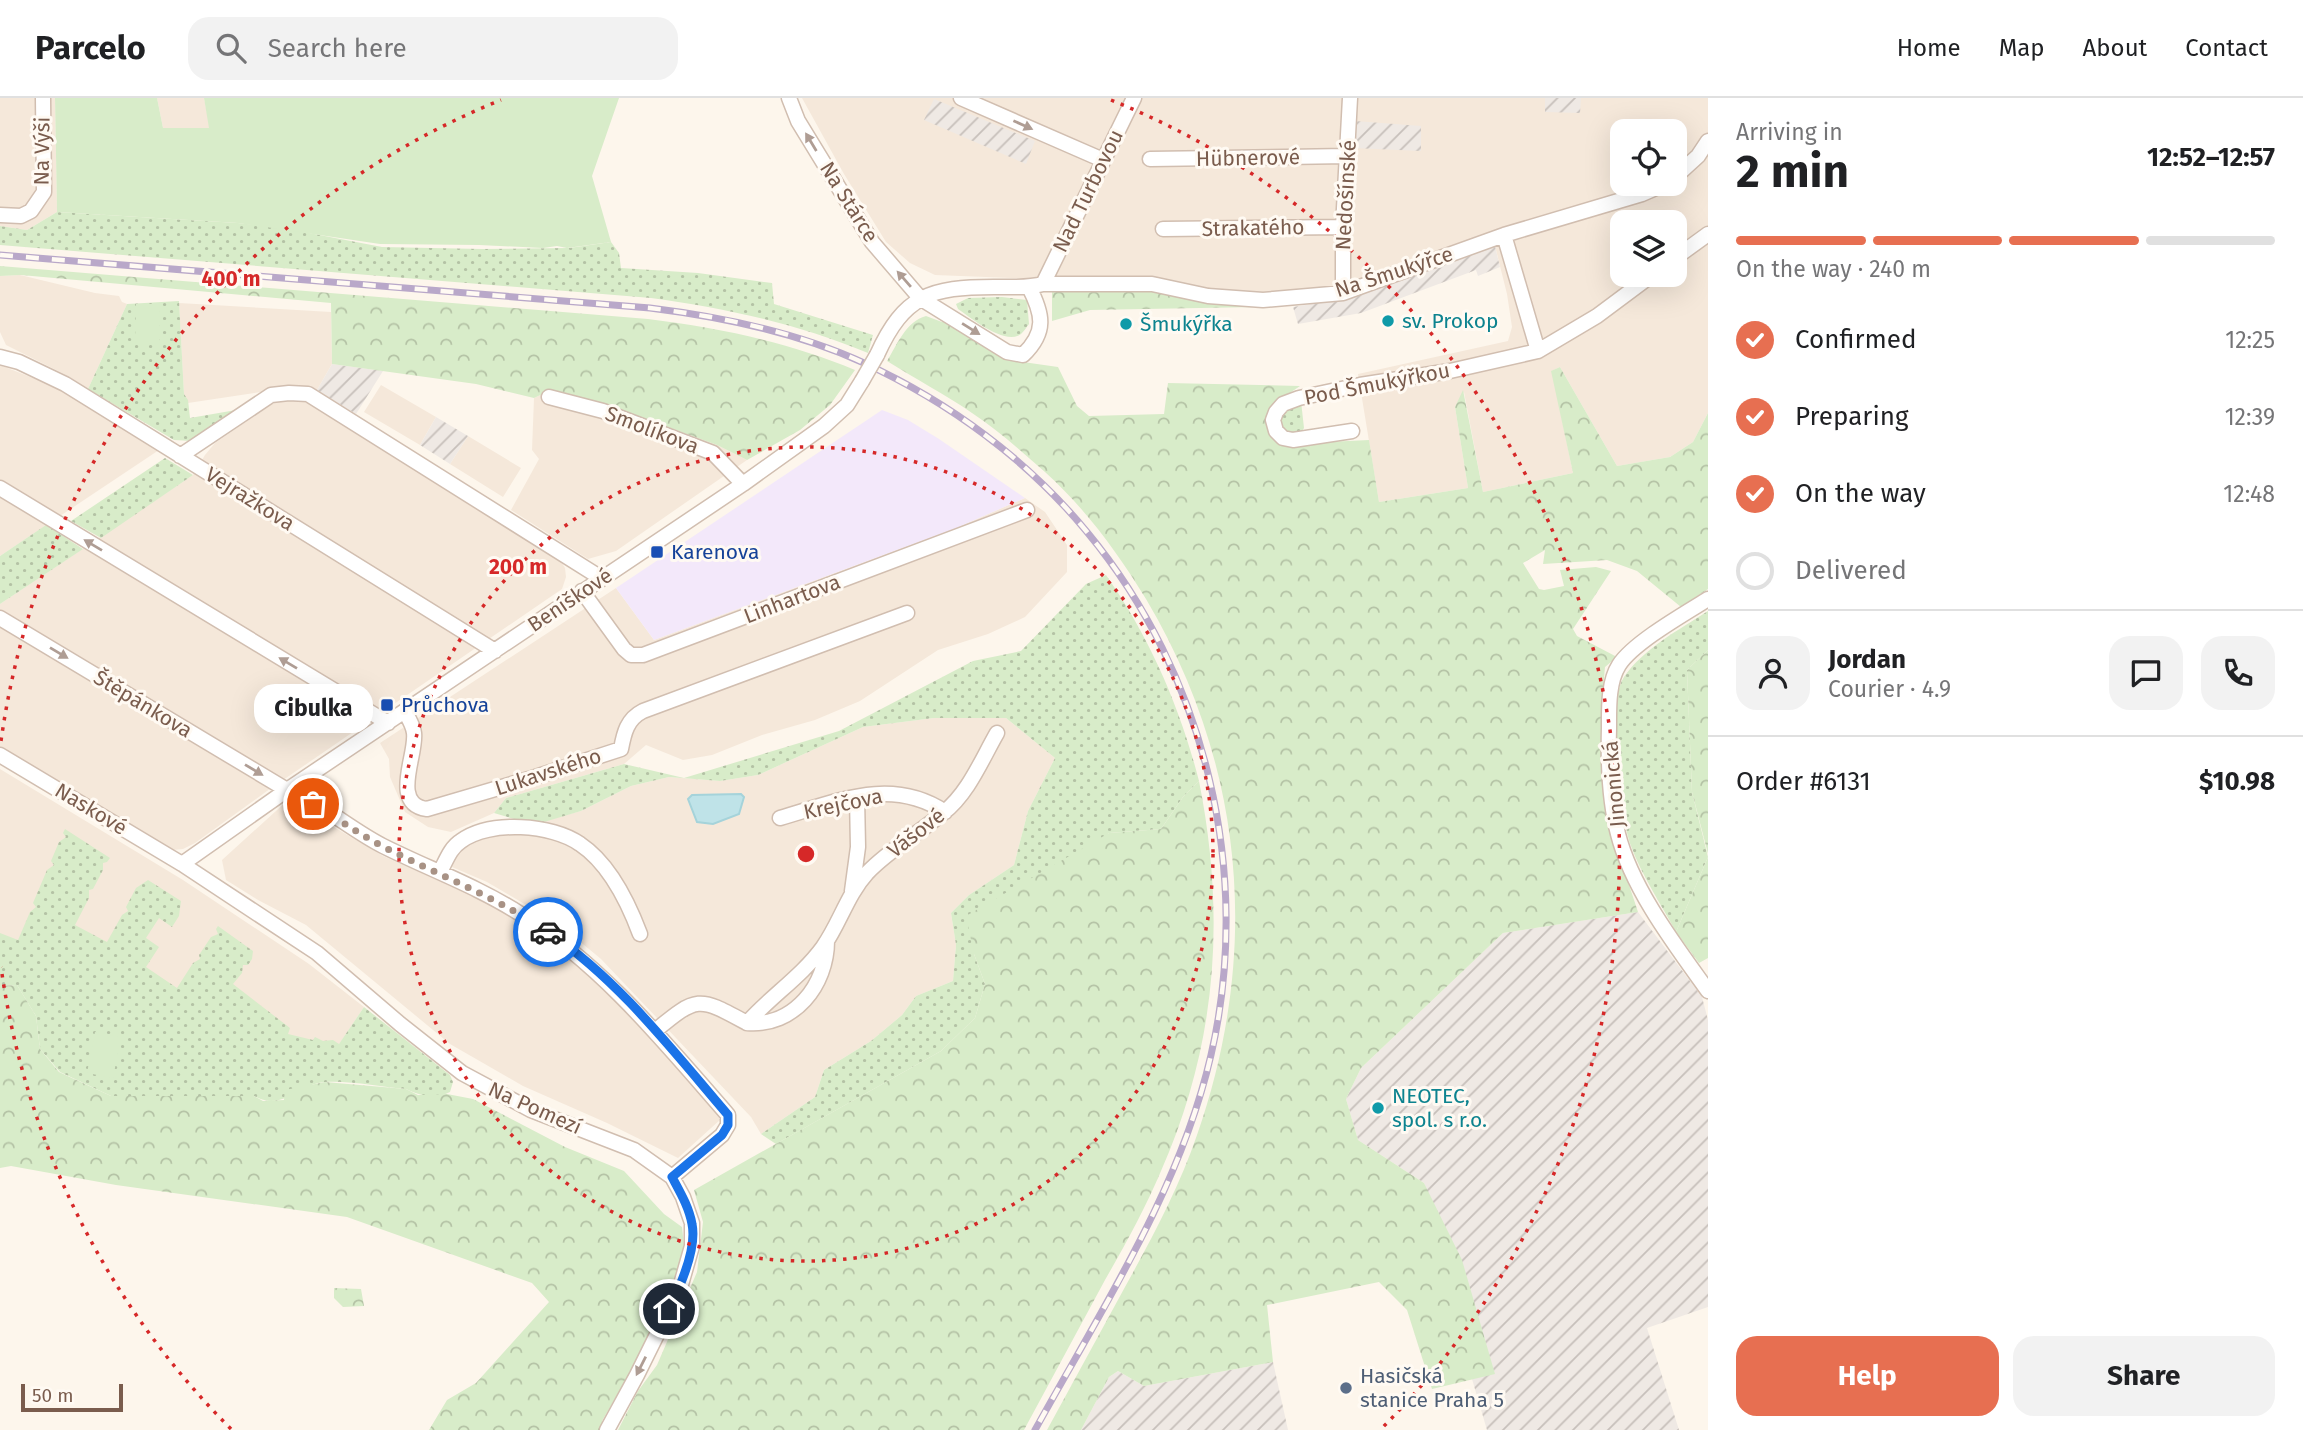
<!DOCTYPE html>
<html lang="en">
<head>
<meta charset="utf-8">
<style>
  :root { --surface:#fff; --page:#f2f2f2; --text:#202124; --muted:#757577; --line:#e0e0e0; --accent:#e76f51 }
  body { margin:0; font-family:"Fira Sans",sans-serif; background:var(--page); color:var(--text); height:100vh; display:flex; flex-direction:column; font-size:26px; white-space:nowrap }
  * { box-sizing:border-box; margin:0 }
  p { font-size:23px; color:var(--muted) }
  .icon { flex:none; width:38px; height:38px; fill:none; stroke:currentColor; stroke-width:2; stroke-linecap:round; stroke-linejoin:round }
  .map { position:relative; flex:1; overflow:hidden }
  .panel { display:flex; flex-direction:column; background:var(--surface); width:595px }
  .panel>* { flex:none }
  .controls { position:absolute; left:1610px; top:21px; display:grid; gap:14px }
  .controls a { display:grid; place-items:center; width:77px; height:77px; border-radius:14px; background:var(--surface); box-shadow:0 7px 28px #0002; font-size:35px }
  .scale { position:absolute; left:21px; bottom:18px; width:102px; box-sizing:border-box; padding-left:7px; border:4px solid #7a5c4d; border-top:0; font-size:19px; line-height:24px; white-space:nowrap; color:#7a5c4d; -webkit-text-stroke:5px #fffaf3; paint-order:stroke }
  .pin { position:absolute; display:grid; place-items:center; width:60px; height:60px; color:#fff; margin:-30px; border:4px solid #fff; border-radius:50%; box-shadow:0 2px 7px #0007 }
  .courier { position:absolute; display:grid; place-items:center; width:70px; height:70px; margin:-35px; border:5px solid #1a73e8; border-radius:50%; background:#fff; color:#222; box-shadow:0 2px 9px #0007 }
  .bubble { position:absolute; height:49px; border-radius:21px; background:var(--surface); box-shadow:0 7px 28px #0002; font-size:23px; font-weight:700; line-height:49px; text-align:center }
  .head em { font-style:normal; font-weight:700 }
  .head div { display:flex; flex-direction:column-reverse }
  .head { display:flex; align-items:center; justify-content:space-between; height:119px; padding:0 28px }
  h1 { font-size:46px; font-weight:700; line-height:52px }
  .bar { display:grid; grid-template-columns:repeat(4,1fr); gap:10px 7px; align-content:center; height:84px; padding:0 28px }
  .bar i { height:9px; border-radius:5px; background:var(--line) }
  .bar .selected { background:var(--accent) }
  .bar p { grid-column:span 4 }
  .line { display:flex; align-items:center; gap:18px; padding:0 28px; border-top:2px solid var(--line) }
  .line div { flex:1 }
  .round { display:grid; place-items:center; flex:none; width:74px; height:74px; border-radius:21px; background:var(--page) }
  ol { padding:0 28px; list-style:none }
  li { display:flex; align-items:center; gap:21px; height:77px }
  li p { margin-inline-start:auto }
  li .icon { padding:7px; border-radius:50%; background:var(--accent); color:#fff; stroke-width:4 }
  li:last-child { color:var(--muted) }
  li i { width:38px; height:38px; border:4px solid var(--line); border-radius:50% }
  .primary-button { display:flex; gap:14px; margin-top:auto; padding:14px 28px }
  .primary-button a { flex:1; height:80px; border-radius:21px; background:var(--accent); color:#fff; font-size:28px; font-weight:700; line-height:80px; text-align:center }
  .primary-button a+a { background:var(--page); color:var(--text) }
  header { display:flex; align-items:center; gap:42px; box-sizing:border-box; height:98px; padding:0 35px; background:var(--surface); border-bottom:2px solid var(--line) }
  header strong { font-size:33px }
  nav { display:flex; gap:38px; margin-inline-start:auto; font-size:24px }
  .search { width:490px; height:63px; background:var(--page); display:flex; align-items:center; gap:18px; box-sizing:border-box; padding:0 24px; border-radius:21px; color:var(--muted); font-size:26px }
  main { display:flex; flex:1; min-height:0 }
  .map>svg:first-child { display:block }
  .residential { fill:#f5e8da; fill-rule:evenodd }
  .industrial { fill:url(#industrial-furrows) }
  .education { fill:#f3e8fa }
  .grass { fill:url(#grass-dots) }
  .forest { fill:url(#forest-crowns) }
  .garden { fill:#d8ecc9 }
  .water { fill:#bfe3e8; stroke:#a5d3da; stroke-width:2 }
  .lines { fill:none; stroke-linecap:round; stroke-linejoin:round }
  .minor-casing { stroke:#d1beb0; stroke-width:17 }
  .minor { stroke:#fff; stroke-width:14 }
  .rail-casing { stroke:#b9a8c9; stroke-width:7 }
  .rail { stroke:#fffaf3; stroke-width:4.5; stroke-dasharray:13; stroke-linecap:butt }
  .minor-bridge-casing { stroke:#d1beb0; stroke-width:17; stroke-linecap:butt }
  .minor-bridge { stroke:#fff; stroke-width:14 }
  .oneway { fill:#af9d94 }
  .done { stroke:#a89285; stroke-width:7; stroke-dasharray:0 12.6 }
  .route { stroke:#1a73e8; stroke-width:9 }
  .ring { fill:none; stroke:#d62828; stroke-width:3.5; stroke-dasharray:3.5 7 }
  .culture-dot { fill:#0f9aa8; stroke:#fffaf3; stroke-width:2.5 }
  .transit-dot { fill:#1a4fb4; stroke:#fffaf3; stroke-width:2.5 }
  .service-dot { fill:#5c6f8a; stroke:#fffaf3; stroke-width:2.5 }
  .labels { text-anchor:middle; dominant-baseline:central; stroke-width:6; stroke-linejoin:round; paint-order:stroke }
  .street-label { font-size:21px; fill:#7a5c4d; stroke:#fffaf3 }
  .culture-label { font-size:21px; fill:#0d838f; stroke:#fffaf3; text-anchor:start }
  .transit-label { font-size:21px; fill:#164399; stroke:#fffaf3; text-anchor:start }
  .service-label { font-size:21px; fill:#4e5e75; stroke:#fffaf3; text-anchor:start }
  .centre { fill:#d62828; stroke:#fffaf3; stroke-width:3.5 }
  .ring-label { font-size:21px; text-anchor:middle; font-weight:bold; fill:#d62828; stroke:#fffaf3; stroke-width:6; stroke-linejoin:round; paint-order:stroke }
</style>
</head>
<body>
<header>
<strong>Parcelo</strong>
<div class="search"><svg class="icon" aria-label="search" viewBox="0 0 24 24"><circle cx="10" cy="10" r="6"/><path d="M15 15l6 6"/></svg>Search here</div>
<nav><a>Home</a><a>Map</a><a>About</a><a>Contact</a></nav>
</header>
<main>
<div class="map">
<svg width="1708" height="1332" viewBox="0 0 1708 1332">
  <defs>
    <pattern id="industrial-furrows" width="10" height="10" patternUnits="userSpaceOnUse" patternTransform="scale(1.75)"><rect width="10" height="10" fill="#efe9e4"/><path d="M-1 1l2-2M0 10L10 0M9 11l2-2" fill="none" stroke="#c7c0bb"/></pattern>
    <pattern id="grass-dots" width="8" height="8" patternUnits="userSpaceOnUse" patternTransform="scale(1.75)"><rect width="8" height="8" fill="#d8ecc9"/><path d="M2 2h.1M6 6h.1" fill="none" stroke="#b4c2a5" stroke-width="1.8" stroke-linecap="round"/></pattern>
    <pattern id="forest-crowns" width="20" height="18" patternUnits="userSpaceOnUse" patternTransform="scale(1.75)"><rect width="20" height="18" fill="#d8ecc9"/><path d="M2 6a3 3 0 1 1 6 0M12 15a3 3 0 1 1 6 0" fill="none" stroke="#b4c2a5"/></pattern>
  </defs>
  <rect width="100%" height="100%" fill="#fdf6ec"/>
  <path class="residential" d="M0,0H55L57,114L27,132L0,128Z
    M157,0H204L210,30H163Z
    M802,0H1708V315L1693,344L1670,359L1617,368L1560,269L1552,273L1573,375L1483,394L1464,294L1455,309L1468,390L1379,404L1358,276L1508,243L1512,229L1507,196L1492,136L1338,190L1264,195L1214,192L1158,181H1038L935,177L910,165L886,144L844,76ZM1622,33H1675V86H1622ZM1622,124H1675V177H1622Z
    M20,177L95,195L119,198L122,204L127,206L88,291L68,278L6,247L0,234V178Z
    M179,205L331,214L332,266L317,292L301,288L188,305L184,296Z
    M0,267L53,288L159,352L0,458Z
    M381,287L436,319L420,347L364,314Z
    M549,293L610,308L717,347L747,362L616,453L588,461L511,412L539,361L532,352L534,300Z
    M301,301L560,462L565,470L566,479L562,491L267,693L195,745L183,751L172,752L162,749L0,650V506L193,377L205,357L215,345L278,302Z
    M468,338L521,370L503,399L450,366Z
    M1025,400L1045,414L1067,447V474L1025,519L988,536L938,552L860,603L815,622L762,637L712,657L683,662L646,647L624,666L506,700L494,715L451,734L428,729L405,714L390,679L389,661L380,645L616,490L654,542L956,430Z
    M934,620H1006L1055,660L1028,713L1014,767L969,797L951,815L956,847L953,883L916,898L902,917L871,943L824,972L815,999L761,1036L751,1019L601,861L560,827L487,784L452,769L458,746L581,713L631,688L669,679L720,683L758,677L863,629Z
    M0,671L183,782L309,866L364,909L332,957L29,861L0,849Z
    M288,702L383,758L482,802L536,834L593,880L693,986L721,1021L678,1060L607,1025L523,988L450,946L306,827L258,802L226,782L222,762Z"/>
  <path class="industrial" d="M1545,0H1581L1580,15L1545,14Z
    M934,1L1035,43L1026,66L924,22Z
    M1355,23L1421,28V53L1353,50Z
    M1495,148L1500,169L1478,178L1476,172L1361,215L1298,226L1293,209L1330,203L1383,188Z
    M332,266L383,273L356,316L317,292Z
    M436,319L468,338L450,366L420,347Z
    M1638,814L1702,899L1708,922V1209L1647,1230L1679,1332H1487L1472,1281L1494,1275L1424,1085L1358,1042L1346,1001L1361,970L1503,835Z
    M1273,1264L1288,1332H1081L1109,1279L1118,1273L1144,1288Z"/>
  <path class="education" d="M882,312L908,322L939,341L1025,400L956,430L654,542L616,490Z"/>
  <path class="grass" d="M57,114L238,125L283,130L382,149L482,151L569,150L611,144L619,155L621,170L698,175L772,185L774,206L873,237L868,255C797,226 726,210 651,200L0,147V128L27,132Z
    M1002,199L1027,202L1029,226C1026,230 1024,233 1021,236C1005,248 971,220 958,211L956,206L968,200Z
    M179,203L184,296L188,302L190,320L236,312L192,343L174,342L88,291L127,206Z
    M1301,303L1304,330L1302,333L1296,337L1282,333L1279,313Z
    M165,360L193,377L101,440L71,423Z
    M46,427L83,451L0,506V458Z
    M1106,477C1150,540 1180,609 1199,683L1183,699L1161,731L1109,735L974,856L985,886L975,920L941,953L776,1046L761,1036L815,999L824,972L871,943L902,917L916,898L953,883L956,847L951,815L969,797L1014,767L1028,713L1055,660L1006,620H934L863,629L758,677L720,683L669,679L631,688L581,713L534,727L494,715L506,700L624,666L684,680L839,633L973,563L1021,553L1086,486Z
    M1708,513V552L1687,572L1692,694L1708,759L1676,834C1661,806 1642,778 1631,748C1620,718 1606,605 1624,579C1644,550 1679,532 1708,513Z
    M65,731L110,760L107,764L103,765V772L93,791L89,792V800L75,827L107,844L122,817L128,813L126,809L136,790L148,782L181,803L179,818L172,829L159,820L146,840L159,849L146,869L177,890L193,865L200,861L199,857L211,839L218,836L216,831L218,828L253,853L252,861L248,867H243L242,875L233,886L290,930L288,936L313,942L315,939L323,943L333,942L339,946L364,909L450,977L453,984L450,994C437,1001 419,998 406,991C383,989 347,982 325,984C298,986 283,1014 254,998H111L60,974L40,951L36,918L17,887L0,888V835L18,842L30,814L36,809L33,805L47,772L54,767L51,763L59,744L66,739L63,735Z"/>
  <path class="forest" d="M0,168L648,221C720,230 788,244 855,272L830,307L800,332L747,362L717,347L610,308L549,293L534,300L476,286L332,266L331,205L21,177L0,178Z
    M1052,191H1149L1206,202L1256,209L1090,212L1052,223Z
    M926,218L942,224L946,220L1008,262L1058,269L1077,308L1089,318L1164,316L1168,285L1300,288L1278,303L1271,313L1285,346L1369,342L1379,404L1468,390L1455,309L1463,292L1483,394L1573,375L1551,273L1560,269L1617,368L1670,359L1693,344L1708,315V491L1681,509L1637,473L1607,462L1543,466L1545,452L1523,465L1539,491L1544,492L1564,488L1560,472L1596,469L1611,473L1573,531L1577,538L1617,559L1605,569C1600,621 1599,679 1612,731C1619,759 1629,786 1638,814L1503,835L1361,970L1346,1001L1358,1042L1424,1085L1462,1162L1495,1276L1432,1291L1407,1212L1379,1184L1267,1207L1273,1264L1144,1288L1118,1273L1109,1279L1081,1332H1047C1073,1284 1099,1237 1125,1189C1152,1140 1179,1090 1197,1037C1261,854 1245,668 1146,501C1118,455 1085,410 1045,374C1022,354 998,332 972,315C945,296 915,281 887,263C897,247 906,223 926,218Z
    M1708,552V756L1692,694L1687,572Z
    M1199,683C1226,819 1217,946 1161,1073C1145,1111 1125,1147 1105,1182C1078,1232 1051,1282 1024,1332H618L638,1293L657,1267L697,1174L703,1124L694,1092L941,953L975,920L985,886L974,856L966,818L1109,735L1161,731L1183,699Z
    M1708,759V860L1699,865L1676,834Z
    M17,887L36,918L40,951L59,974L111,998H254L263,1003L284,1002L285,992L325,984L406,991L418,997L447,996L473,1001L565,1049L624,1073L664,1116L682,1129L685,1156L660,1223L602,1323L603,1332H429L447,1302L476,1285L549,1204L532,1185L347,1119L116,1087L11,1068L0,1070V888Z
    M334,1190L361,1191L364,1208L343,1209L334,1200Z"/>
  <path class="garden" d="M55,0H157L163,30H209L204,0H619L592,78L611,144L567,150L557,148L543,150L479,147L380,146L238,125L57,114Z
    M136,206H160L159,246H135Z
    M95,934L121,939L113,980L87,975Z"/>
  <path class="water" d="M741,696L744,699L739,716L713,726L697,724L688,701L692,697Z"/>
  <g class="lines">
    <defs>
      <path id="minor" d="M789,0L798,23L872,144L920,200L1007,254L1023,257C1047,234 1043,216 1029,189
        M961,0L1103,62
        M1150,61L1347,58
        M1675,79L1698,58L1708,43
        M0,117L21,118L31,113L44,94L43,0
        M1163,131L1343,129
        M1504,137L1538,253
        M1675,160L1708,136
        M1043,186L1134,0
        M1343,195V129L1350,0
        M877,257C904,197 931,189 994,189C1011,189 1027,190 1043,186H1152L1208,198L1263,202L1343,195L1504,137L1642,96L1665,86
        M0,259L19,264L65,286L495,553
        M549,299L603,313L713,355L743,386
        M1352,333L1293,342L1283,340L1276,333L1273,322L1276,314L1283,306L1299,300L1360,287L1450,273L1538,253L1597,218L1652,177
        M180,358L271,297L289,295L308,296L601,480
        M0,390L388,625
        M582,493L624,551L631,557H643L1027,412
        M1708,501C1684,516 1633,545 1619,567C1608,584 1609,611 1609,630C1608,665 1609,702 1618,736C1632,791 1675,847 1708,893
        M0,520L287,692C319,703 351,732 383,748C429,771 479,789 522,817C604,869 665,945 728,1017V1027L722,1037L672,1079
        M405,614C409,621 413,627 414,635C417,657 390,706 427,711L529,681L621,651C624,635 627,621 643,613L907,515
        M0,657L182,766L317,855L400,926L462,975L531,1012L634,1052L672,1079L683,1099L692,1125V1148L680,1190L637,1277L607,1332
        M780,720C836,704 891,678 945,714
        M182,766L287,692L743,386L824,328L847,307L862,283
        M440,774C446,763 450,750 461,743C490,722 552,726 580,746C610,766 628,804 640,836
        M852,793L858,749L857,699
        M747,925C794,929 827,887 827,843
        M655,933C698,897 699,899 747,925C771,898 802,878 823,849C840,825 847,797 867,775C890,751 918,736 943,715C968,696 982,661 997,635"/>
    </defs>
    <use href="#minor" class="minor-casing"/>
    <use href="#minor" class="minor"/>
    <defs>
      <path id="rail" d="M0,157L650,210C723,219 797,234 864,265C949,304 1028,362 1087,434C1206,577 1253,776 1211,957C1180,1092 1101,1212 1035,1332"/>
    </defs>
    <use href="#rail" class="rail-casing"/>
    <use href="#rail" class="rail"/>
    <defs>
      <path id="minor-bridge" d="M862,283L877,257"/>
    </defs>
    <use href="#minor-bridge" class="minor-bridge-casing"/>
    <use href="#minor-bridge" class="minor-bridge"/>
  </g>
  <defs><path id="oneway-solid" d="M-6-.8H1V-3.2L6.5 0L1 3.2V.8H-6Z" transform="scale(1.75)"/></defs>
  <g class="oneway">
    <use href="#oneway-solid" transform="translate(1023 27) rotate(24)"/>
    <use href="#oneway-solid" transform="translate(811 44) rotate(-121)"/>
    <use href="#oneway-solid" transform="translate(904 181) rotate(-131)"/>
    <use href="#oneway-solid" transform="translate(971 231) rotate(32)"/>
    <use href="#oneway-solid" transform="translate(93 447) rotate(-149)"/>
    <use href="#oneway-solid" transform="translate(59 555) rotate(31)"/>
    <use href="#oneway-solid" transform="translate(288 565) rotate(-149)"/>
    <use href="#oneway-solid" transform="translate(254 672) rotate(31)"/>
    <use href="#oneway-solid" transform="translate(641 1268) rotate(117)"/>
  </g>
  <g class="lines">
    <path class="done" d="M313,706C336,720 358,735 382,748C438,777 496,799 548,834"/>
    <path class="route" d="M548,834C619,882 673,953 728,1017V1027L722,1037L672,1079C680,1094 689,1109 692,1126C697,1150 680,1189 669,1211"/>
  </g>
  <g class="ring">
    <circle cx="806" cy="756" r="407"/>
    <path d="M231 1331A813 813 0 0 1 1 869M1 643A813 813 0 0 1 501 2M1111 2A813 813 0 0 1 1381 1331"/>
  </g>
  <g class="culture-dot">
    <circle cx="1388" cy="223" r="7"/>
    <circle cx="1126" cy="226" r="7"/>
    <circle cx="1378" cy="1010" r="7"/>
  </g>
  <g class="transit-dot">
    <rect x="650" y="447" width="14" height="14" rx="3.5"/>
    <rect x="380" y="600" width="14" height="14" rx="3.5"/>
  </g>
  <circle class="service-dot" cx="1346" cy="1290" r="7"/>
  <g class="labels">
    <g class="street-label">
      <text transform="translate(42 53) rotate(-89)">Na Výši</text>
      <text transform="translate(1248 60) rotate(-1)">Hübnerové</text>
      <text transform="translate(1088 93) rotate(-64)">Nad Turbovou</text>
      <text transform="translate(1346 97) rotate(-87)">Nedošínské</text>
      <text transform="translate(849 104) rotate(58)">Na Stárce</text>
      <text transform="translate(1253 130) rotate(-1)">Strakatého</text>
      <text transform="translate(1394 174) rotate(-18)">Na Šmukýřce</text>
      <text transform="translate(1377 286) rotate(-11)">Pod Šmukýřkou</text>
      <text transform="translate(652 332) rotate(21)">Smolíkova</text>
      <text transform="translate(250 401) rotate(32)">Vejražkova</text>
      <text transform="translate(792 501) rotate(-21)">Linhartova</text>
      <text transform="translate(570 502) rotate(-34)">Beníškové</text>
      <text transform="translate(143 606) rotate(31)">Štěpánkova</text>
      <text transform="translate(548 674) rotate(-18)">Lukavského</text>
      <text transform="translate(1614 686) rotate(-95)">Jinonická</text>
      <text transform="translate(843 706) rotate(-12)">Krejčova</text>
      <text transform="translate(91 711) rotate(31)">Naskové</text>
      <text transform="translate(916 735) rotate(-38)">Vášové</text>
      <text transform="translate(535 1010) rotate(24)">Na Pomezí</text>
    </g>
    <g class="culture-label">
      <text x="1402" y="223">sv. Prokop</text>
      <text x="1140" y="226">Šmukýřka</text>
      <text x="1392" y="998">NEOTEC,<tspan x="1392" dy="24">spol. s r.o.</tspan></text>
    </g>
    <g class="transit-label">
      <text x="671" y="454">Karenova</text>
      <text x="401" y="607">Průchova</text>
    </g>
    <g class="service-label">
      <text x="1360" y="1278">Hasičská<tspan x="1360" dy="24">stanice Praha 5</tspan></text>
    </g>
  </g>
  <circle cx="806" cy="756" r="10" class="centre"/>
  <g class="ring-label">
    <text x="231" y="188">400 m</text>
    <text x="518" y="476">200 m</text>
  </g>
</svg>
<div class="controls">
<a><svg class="icon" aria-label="locate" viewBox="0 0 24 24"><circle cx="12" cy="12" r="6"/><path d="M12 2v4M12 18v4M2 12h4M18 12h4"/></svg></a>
<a><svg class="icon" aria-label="layers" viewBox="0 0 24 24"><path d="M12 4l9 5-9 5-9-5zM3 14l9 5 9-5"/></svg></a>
</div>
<div class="scale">50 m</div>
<div class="pin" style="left:313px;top:706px;background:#ea580c"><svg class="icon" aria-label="bag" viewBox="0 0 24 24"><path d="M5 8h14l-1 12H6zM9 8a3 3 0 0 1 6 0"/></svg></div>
<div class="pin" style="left:669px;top:1211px;background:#1f2937"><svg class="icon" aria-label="home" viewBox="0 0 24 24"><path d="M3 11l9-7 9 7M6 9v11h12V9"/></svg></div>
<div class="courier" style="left:548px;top:834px"><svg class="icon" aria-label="car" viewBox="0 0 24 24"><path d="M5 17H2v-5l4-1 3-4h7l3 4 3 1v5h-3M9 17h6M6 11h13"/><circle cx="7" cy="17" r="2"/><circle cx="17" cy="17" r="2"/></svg></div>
<div class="bubble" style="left:254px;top:586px;width:119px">Cibulka</div>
</div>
<section class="panel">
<div class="head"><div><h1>2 min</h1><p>Arriving in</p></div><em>12:52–12:57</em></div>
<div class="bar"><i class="selected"></i><i class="selected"></i><i class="selected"></i><i></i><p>On the way · 240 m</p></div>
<ol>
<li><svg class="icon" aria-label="check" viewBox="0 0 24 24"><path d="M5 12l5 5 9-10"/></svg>Confirmed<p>12:25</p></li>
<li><svg class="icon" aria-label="check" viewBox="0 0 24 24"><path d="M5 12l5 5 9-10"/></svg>Preparing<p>12:39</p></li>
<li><svg class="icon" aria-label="check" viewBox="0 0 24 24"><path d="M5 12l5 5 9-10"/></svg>On the way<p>12:48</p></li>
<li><i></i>Delivered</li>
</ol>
<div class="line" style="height:126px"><a class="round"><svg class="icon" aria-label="person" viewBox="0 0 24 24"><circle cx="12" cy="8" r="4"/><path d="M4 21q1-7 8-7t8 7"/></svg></a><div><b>Jordan</b><p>Courier · 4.9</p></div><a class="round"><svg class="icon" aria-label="chat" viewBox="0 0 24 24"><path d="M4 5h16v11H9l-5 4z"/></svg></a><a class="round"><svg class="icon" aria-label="phone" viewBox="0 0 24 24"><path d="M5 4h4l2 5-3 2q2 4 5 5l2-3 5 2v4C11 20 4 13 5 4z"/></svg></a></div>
<div class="line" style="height:91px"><div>Order #6131</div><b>$10.98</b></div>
<div class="primary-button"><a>Help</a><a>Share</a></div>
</section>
</main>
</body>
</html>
